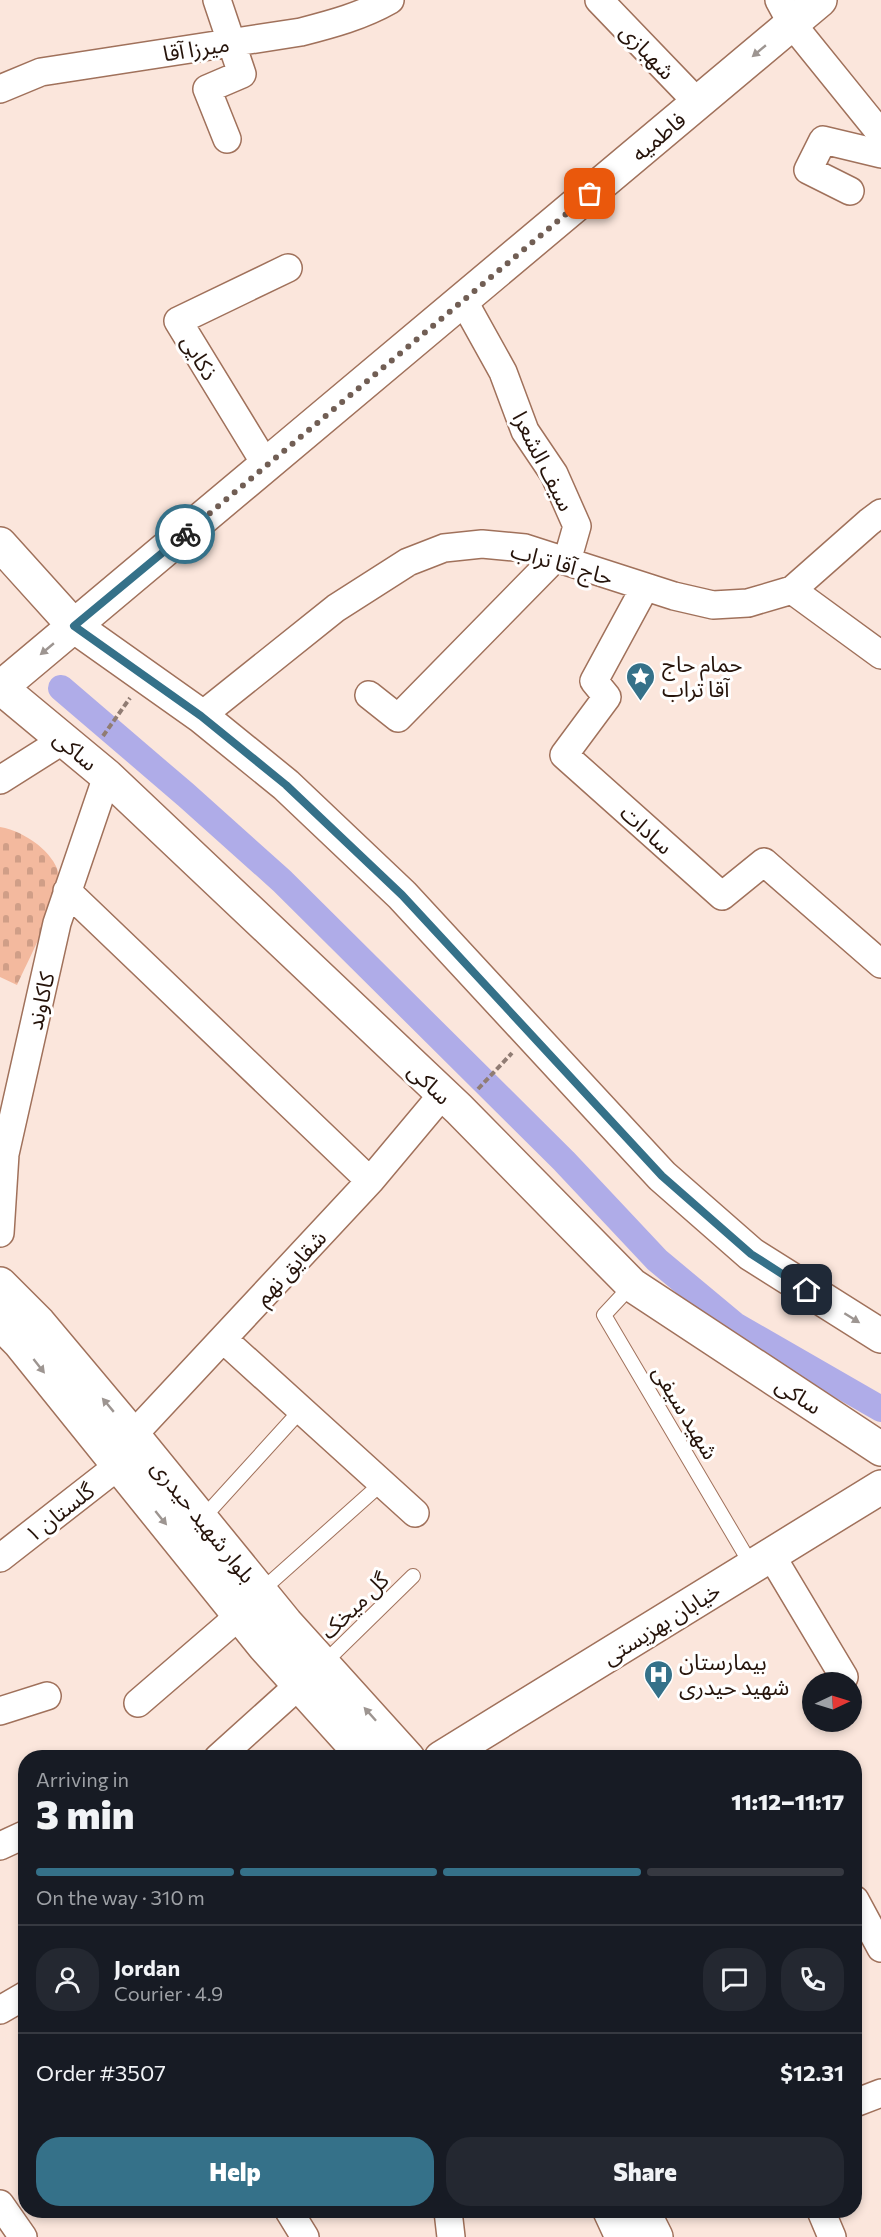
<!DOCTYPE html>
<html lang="en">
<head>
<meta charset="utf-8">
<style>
  :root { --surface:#171b24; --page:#242831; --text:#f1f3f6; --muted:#9ea1a6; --line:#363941; --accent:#357189 }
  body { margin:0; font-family:Commissioner,"Noto Sans Arabic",sans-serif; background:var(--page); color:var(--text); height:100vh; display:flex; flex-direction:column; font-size:22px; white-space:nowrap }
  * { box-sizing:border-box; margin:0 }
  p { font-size:20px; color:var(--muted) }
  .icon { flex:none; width:33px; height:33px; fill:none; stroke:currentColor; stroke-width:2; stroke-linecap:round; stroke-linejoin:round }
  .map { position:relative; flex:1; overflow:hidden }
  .side { position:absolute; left:18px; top:1750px; width:844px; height:468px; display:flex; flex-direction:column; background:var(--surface); border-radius:24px; box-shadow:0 3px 9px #0003 }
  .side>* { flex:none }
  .needle { width:39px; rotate:86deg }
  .tools { position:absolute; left:802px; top:1672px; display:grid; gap:12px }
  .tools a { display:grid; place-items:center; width:60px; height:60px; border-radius:50%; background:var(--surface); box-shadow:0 3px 9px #0003; font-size:30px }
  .pin { position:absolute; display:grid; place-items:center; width:51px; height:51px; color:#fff; margin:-26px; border-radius:12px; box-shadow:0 3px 9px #0006 }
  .courier { position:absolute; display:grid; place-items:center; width:60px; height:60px; margin:-30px; border:4px solid #357189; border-radius:50%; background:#fff; color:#222; box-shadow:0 2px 8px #0007 }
  .head em { font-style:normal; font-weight:800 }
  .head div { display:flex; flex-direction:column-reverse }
  .head { display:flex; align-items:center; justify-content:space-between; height:102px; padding:0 18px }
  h1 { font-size:39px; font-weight:800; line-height:45px }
  .bar { display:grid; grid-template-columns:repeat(4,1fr); gap:9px 6px; align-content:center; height:72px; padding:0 18px }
  .bar i { height:8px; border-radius:4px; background:var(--line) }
  .bar .selected { background:var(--accent) }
  .bar p { grid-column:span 4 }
  .line { display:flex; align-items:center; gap:15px; padding:0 18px; border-top:2px solid var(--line) }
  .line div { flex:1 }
  .round { display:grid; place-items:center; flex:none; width:63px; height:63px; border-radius:24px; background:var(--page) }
  .button { display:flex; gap:12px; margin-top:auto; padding:12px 18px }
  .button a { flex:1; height:69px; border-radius:24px; background:var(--accent); color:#fff; font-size:24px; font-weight:800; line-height:69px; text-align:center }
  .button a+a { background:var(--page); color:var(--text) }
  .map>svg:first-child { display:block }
  .cemetery { fill:url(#cemetery-stones) }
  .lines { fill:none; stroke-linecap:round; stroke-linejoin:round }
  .canal { stroke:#aface8; stroke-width:26 }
  .service-casing { stroke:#a0715b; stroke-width:16 }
  .minor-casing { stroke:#a0715b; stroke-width:30 }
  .tertiary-casing { stroke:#a0715b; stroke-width:36 }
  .secondary-casing { stroke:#a0715b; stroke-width:36 }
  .path { stroke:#907c73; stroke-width:4; stroke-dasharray:6 3; stroke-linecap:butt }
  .service { stroke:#fff; stroke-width:14 }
  .minor { stroke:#fff; stroke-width:27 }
  .tertiary { stroke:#fff; stroke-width:33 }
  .secondary { stroke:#fff; stroke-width:33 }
  .oneway { fill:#9d9591 }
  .done { stroke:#715e54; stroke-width:6; stroke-dasharray:0 10.8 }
  .route { stroke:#357189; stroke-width:8 }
  .labels { text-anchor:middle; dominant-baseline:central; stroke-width:6; stroke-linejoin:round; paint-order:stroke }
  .street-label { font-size:22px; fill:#26140b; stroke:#fff }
  .poi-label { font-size:22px; fill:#26140b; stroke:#fff; text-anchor:start }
</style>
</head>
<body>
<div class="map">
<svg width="881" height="2237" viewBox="0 0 881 2237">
  <defs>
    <pattern id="cemetery-stones" width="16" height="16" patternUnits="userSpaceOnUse" patternTransform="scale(1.5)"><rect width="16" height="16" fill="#f3b99e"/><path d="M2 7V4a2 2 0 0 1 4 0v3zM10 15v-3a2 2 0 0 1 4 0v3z" fill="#d09e87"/></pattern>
  </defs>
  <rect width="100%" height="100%" fill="#fbe6dc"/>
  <path class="cemetery" d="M0,827C14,829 26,836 37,844C47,852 59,865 59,878C60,899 27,963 17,985L0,977Z"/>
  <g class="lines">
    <path class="canal" d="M61,688L186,795L282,881L564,1161L657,1260L735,1325L881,1409"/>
    <defs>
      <path id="service" d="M632,1285L604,1315L752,1566
        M202,1519L301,1410
        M261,1591L382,1483
        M323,1664L413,1576"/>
      <path id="minor" d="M217,0L242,74L207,89L227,139
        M599,0L698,103
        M779,0L792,24L881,134
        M0,89L41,72L301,32C332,24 362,16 390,0
        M850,191L808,170L823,140L881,154
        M463,300L503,372L525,431L554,474L577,526L567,561
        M266,465L178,321L288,268
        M645,587L594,681L607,697L564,755L722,896L764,862L881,964
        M792,590L881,655
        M369,695L398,718L555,558
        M201,716L336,608L408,562L444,548L482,544L525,548L674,596L713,605L748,603L792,590L869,522L881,513
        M0,780L65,739
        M67,891L370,1181
        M0,1233L5,1154L57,923L107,776
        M223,1339L415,1513
        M133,1435L370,1181L442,1095
        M771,1555L844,1677
        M0,1558L118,1466
        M138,1703L239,1616
        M0,1711L47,1696
        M218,1758L299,1685
        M0,1846L26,1834
        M855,1900L881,1948
        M0,2010L26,1995
        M855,2103L881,2093
        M0,2204L23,2237
        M289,2211L305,2237
        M448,2211L451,2237
        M821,2211L832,2237"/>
      <path id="tertiary" d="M0,544L74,626L201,716L286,785L402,895L662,1176L751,1254L881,1336
        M0,688L820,0
        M1,688L107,776L459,1109L632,1285L881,1449
        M441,1758L881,1487"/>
      <path id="secondary" d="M0,1284L39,1323L133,1435L286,1623L408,1758
        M0,1323L19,1342L264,1646L365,1758
        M610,2211L622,2237
        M643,2211L656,2237"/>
    </defs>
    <use href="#service" class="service-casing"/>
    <use href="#minor" class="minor-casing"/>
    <use href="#tertiary" class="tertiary-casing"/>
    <use href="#secondary" class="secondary-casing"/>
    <path class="path" d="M103,736L130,698
      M478,1089L512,1053"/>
    <use href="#service" class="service"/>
    <use href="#minor" class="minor"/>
    <use href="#tertiary" class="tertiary"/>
    <use href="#secondary" class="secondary"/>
  </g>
  <defs><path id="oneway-solid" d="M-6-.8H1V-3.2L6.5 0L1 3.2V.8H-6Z" transform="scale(1.5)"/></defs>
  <g class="oneway">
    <use href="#oneway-solid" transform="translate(759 51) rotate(140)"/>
    <use href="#oneway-solid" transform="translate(47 649) rotate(140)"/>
    <use href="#oneway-solid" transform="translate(852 1318) rotate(32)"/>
    <use href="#oneway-solid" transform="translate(39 1366) rotate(52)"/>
    <use href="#oneway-solid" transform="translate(108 1405) rotate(-130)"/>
    <use href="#oneway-solid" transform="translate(161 1518) rotate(51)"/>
    <use href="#oneway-solid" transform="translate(370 1714) rotate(-132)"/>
  </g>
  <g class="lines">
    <path class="done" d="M185,534L590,194"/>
    <path class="route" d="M185,534L74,626L201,716L286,785L402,895L662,1176L751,1254L807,1290"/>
  </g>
  <defs>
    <symbol id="sight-pin" viewBox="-11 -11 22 30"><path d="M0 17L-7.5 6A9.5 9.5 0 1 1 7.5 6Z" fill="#357189" stroke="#fff"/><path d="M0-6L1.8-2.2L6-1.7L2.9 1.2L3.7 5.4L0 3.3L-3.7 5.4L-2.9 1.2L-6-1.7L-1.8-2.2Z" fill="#fff"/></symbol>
    <symbol id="hospital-pin" viewBox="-11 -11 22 30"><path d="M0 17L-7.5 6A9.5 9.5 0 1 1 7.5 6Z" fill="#357189" stroke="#fff"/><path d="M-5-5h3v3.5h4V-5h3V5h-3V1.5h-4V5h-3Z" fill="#fff"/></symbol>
  </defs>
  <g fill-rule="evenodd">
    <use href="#sight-pin" x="624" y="660" width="33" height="45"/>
    <use href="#hospital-pin" x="642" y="1658" width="33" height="45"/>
  </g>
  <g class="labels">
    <g class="street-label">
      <text transform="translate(196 48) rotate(-9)">میرزا آقا</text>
      <text transform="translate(648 51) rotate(46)">شهبازی</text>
      <text transform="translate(658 136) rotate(-40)">فاطمیه</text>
      <text transform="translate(200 357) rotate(59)">ذکایی</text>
      <text transform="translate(544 461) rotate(63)">سیف الشعرا</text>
      <text transform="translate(562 563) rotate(16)">حاج آقا تراب</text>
      <text transform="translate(76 750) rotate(40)">ساکی</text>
      <text transform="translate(647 829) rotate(42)">سادات</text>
      <text transform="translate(40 1001) rotate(-77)">کاکاوند</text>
      <text transform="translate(430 1083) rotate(43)">ساکی</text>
      <text transform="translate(290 1267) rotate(-47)">شقایق نهم</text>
      <text transform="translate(799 1395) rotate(33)">ساکی</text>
      <text transform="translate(686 1412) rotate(59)">شهید سیفی</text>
      <text transform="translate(59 1512) rotate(-38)">گلستان ۱</text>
      <text transform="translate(204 1521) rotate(51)">بلوار شهید حیدری</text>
      <text transform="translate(354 1605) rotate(-44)">گل میخک</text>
      <text transform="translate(661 1623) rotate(-32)">خیابان بهزیستی</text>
    </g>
    <g class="poi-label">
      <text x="662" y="663">حمام حاج<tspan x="662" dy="25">آقا تراب</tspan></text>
      <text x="679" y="1661">بیمارستان<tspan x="679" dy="25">شهید حیدری</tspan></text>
    </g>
  </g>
</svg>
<div class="tools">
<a><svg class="needle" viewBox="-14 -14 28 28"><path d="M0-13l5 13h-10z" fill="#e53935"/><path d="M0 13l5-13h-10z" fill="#9ea1a6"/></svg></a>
</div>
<div class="pin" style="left:590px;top:194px;background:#ea580c"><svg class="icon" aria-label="bag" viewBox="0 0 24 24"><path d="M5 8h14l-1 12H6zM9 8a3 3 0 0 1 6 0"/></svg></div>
<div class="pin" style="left:807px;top:1290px;background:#1f2937"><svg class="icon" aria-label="home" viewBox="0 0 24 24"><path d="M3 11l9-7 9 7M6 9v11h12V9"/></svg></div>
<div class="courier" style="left:185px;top:534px"><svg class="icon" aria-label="bike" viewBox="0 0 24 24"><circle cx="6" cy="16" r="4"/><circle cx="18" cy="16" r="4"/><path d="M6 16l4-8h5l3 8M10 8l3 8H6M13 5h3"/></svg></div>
<section class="side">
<div class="head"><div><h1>3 min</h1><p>Arriving in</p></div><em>11:12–11:17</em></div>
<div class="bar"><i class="selected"></i><i class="selected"></i><i class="selected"></i><i></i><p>On the way · 310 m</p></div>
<div class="line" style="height:108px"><a class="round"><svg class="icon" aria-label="person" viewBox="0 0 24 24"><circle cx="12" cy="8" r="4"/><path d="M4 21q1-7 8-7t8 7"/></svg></a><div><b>Jordan</b><p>Courier · 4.9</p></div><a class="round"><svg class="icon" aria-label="chat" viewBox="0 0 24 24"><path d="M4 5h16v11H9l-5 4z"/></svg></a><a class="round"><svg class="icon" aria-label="phone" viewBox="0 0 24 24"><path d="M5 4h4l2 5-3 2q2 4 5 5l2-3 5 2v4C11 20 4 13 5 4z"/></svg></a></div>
<div class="line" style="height:78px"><div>Order #3507</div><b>$12.31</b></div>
<div class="button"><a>Help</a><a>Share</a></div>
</section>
</div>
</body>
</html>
